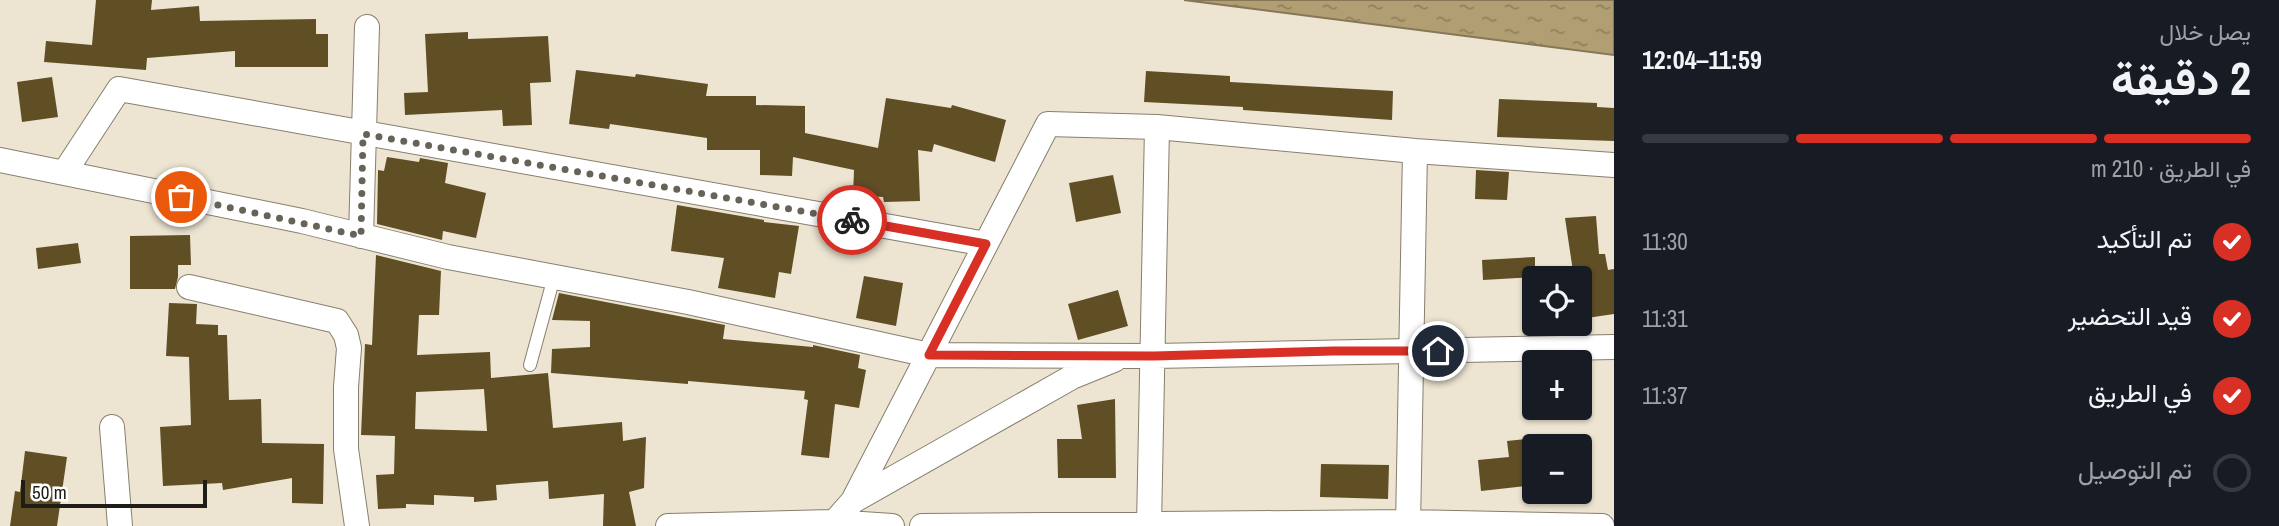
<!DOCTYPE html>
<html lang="ar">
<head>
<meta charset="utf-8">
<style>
  :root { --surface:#171b24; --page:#20242c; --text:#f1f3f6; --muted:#9ea1a6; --line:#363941; --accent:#d93025 }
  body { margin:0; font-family:"Archivo Narrow",Vazirmatn,sans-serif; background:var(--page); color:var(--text); direction:rtl; height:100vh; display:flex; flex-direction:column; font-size:26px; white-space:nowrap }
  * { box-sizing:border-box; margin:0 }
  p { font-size:23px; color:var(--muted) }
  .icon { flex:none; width:38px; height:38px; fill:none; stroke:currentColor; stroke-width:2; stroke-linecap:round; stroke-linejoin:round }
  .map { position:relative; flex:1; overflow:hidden; direction:ltr }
  .details { display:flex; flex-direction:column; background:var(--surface); width:665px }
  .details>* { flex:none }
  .controls { position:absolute; left:1522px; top:266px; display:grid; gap:14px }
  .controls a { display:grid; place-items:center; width:70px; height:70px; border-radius:7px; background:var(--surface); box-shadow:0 2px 5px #0004; font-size:35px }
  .scale { position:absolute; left:21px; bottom:18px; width:186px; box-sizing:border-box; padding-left:7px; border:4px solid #201d16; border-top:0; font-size:19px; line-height:24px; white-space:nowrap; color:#201d16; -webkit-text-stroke:5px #fff; paint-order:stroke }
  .pin { position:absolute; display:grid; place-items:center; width:60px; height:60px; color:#fff; margin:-30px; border:4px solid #fff; border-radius:50%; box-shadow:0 2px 7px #0007 }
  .courier { position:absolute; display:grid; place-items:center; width:70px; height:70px; margin:-35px; border:5px solid #d93025; border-radius:50%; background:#fff; color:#222; box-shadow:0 2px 9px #0007 }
  .head em { font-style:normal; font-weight:700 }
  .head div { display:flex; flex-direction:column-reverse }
  .head { display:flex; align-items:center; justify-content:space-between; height:119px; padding:0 28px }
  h1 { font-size:46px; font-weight:700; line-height:52px }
  .bar { display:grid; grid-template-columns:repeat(4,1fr); gap:10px 7px; align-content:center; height:84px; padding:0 28px }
  .bar i { height:9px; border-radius:5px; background:var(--line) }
  .bar .active { background:var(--accent) }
  .bar p { grid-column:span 4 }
  ol { padding:0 28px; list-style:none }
  li { display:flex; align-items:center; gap:21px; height:77px }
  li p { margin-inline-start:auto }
  li .icon { padding:7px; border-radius:50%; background:var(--accent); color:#fff; stroke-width:4 }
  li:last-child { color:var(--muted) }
  li i { width:38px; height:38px; border:4px solid var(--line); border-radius:50% }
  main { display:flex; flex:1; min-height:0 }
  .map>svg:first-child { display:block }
  .water { fill:url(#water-ripples); stroke:#867757; stroke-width:2 }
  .building { fill:#604e25; fill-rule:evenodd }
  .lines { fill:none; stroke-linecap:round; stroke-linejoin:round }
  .service-casing { stroke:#877f6e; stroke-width:14 }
  .minor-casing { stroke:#877f6e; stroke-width:26 }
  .service { stroke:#fff; stroke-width:12 }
  .minor { stroke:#fff; stroke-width:24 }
  .done { stroke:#686358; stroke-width:7; stroke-dasharray:0 12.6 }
  .route { stroke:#d93025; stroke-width:9 }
</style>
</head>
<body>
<main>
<section class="details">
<div class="head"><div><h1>2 دقيقة</h1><p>يصل خلال</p></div><em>11:59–12:04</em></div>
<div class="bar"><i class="active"></i><i class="active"></i><i class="active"></i><i></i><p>في الطريق · 210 m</p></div>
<ol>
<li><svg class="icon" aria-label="check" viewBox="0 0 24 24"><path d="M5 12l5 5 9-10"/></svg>تم التأكيد<p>11:30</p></li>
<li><svg class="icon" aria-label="check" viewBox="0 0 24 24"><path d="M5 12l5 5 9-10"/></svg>قيد التحضير<p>11:31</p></li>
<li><svg class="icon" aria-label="check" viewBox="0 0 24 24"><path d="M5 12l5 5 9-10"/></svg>في الطريق<p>11:37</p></li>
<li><i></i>تم التوصيل</li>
</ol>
</section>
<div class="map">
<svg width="1614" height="526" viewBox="0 0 1614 526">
  <defs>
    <pattern id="water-ripples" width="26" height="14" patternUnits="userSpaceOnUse" patternTransform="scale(1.75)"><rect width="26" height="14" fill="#b29e73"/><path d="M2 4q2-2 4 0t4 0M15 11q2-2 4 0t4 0" fill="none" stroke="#90805d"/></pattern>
  </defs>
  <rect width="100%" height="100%" fill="#ede5d2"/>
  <path class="water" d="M1184,0H1614V55Z"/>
  <path class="building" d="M96,0H152L151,10L199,6L200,21L316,19V34H328V67H235V51L147,58L146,70L44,62L46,41L92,45Z
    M468,32V39L548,36L551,82L530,83L532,125L503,126L502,110L405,115L404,93L428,92L425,34Z
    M576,70L635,77L636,74L708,84L706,96H756V105L805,106V133L878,148L886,98L951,108L952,105L1006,120L995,162L934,144L932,152L918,150L920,201L884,202L883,197L853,195L854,170L793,157L792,176L760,175V150H707V138L610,124L609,129L569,124Z
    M1146,71L1230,76V82L1393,91L1392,120L1243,110V107L1144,102Z
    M52,77L58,117L22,122L17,82Z
    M1499,99L1597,103V107L1614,108V141L1497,137Z
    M387,157L419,162L420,158L448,163L445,183L486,193L476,238L443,231L442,240L377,224L378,170L384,171Z
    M1476,170L1509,172L1507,200L1475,199Z
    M1113,175L1121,213L1076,222L1069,183Z
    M677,205L764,220V222L799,226L791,274L779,272L775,298L718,288L724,258L671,251Z
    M1596,216L1599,254H1605L1608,270L1614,269V314L1580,319V278H1574L1565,218Z
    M190,235L191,265H178V277L175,289H130V236Z
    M78,243L81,263L38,269L36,248Z
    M376,255L441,271L439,315H419L417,355L490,352L491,378L548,373L553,428L622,422L623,441L646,437L644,488L629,492L636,526H603L604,494L549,499L548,481L496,485L497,500L474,502V497L434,495V505L406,504V508L378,509L376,475L394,474L395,436L361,435L365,344L372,345ZM484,389L487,431L415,429L416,392Z
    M1535,257V277L1483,280L1482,260Z
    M864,276L903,283L896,326L856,318Z
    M1118,290L1128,326L1078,340L1068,304Z
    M559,293L725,325L723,339L813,347V345L860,355L858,368L866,370L859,408L835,404L829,458L801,455L808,400L804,399L805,391L688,381V384L551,373L552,349L590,347V321L552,320Z
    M169,303L197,304L196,324L218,325V335H227L229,400L261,399L262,443L324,444L323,504L292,503V478L223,490L222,483L163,486L160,427L191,425L189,357L166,356Z
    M1115,399L1116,478H1058L1057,439H1082L1077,405Z
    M1535,438V485L1481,491L1478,460L1509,457L1507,441Z
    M25,451L67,457L57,526H10L15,491L20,492Z
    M1321,464L1389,465L1388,499L1320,497Z"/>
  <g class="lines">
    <defs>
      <path id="service" d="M530,365L554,277"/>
      <path id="minor" d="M0,160L302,221L448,257L688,302L929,355L1154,356L1614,347
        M64,173L119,89L986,244
        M361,236L367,27
        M189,287L337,321L346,335L349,348L346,387V449L357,526
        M112,427L120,526
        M853,501L1072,377L1114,360
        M668,526L832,522L892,526
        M831,526L853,501L1048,124L1157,127L1415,151L1614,165
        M922,526L1408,522L1602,526
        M1149,526L1157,127
        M1408,526L1415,151"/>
    </defs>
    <use href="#service" class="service-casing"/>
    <use href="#minor" class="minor-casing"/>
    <use href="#service" class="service"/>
    <use href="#minor" class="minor"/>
  </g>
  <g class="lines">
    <path class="done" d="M181,197L361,236L363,134L852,220"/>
    <path class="route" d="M852,220L986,244L929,355L1154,356L1333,351H1438"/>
  </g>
</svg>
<div class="controls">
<a><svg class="icon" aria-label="locate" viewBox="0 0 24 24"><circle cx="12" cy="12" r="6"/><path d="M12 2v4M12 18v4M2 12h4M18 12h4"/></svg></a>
<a>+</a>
<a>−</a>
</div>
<div class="scale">50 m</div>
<div class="pin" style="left:181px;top:197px;background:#ea580c"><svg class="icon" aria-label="bag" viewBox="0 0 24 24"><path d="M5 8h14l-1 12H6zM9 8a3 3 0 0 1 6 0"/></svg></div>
<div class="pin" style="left:1438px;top:351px;background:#1f2937"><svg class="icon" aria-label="home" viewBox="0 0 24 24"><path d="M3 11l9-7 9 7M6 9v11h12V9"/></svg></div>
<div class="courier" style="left:852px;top:220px"><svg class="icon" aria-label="bike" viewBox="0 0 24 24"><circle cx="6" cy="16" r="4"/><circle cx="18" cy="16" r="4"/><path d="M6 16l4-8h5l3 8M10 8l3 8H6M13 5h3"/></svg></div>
</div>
</main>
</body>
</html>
